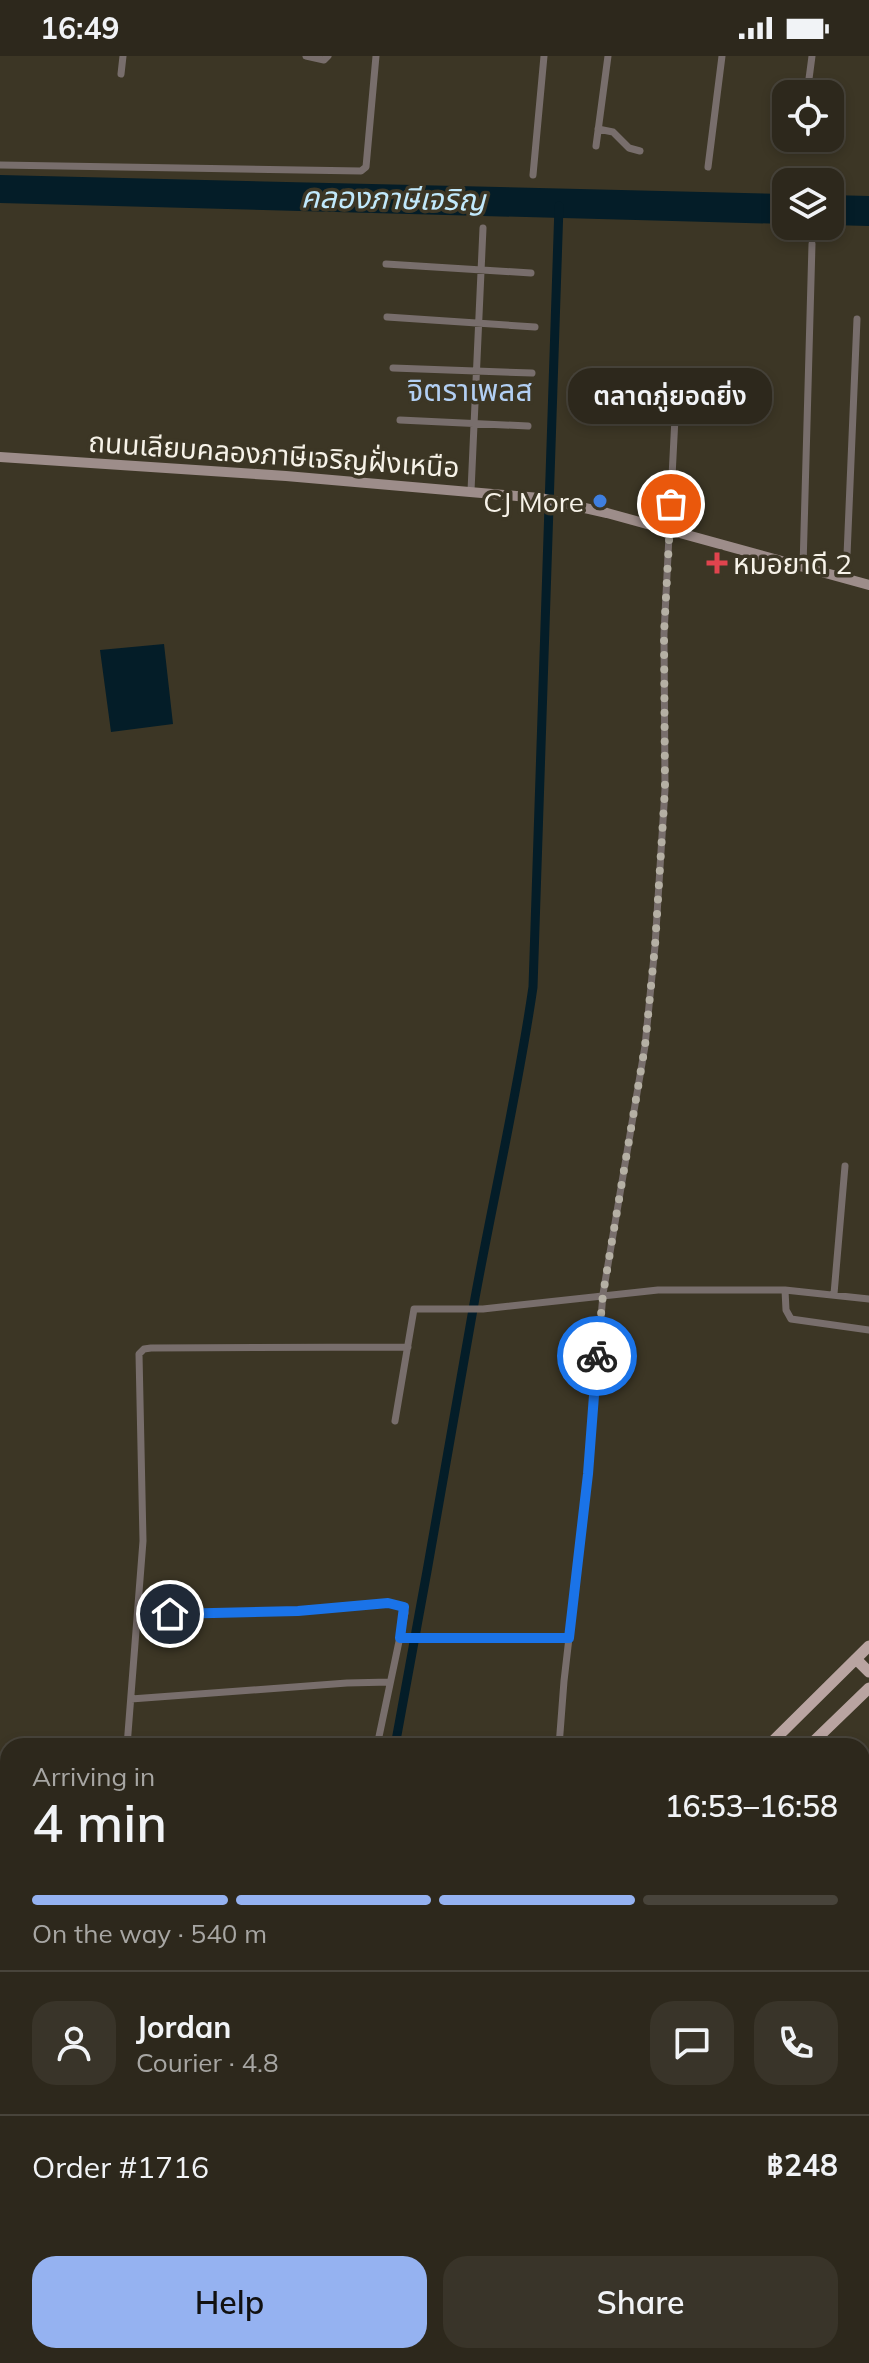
<!DOCTYPE html>
<html lang="en">
<head>
<meta charset="utf-8">
<style>
  :root { --surface:#2d281c; --page:#393429; --text:#f1f3f6; --muted:#a7a6a3; --line:#48443b; --accent:#95b2f1 }
  body { margin:0; font-family:Mulish,"Noto Sans Thai",sans-serif; background:var(--page); color:var(--text); height:100vh; display:flex; flex-direction:column; font-size:30px; white-space:nowrap }
  * { box-sizing:border-box; margin:0 }
  p { font-size:26px; color:var(--muted) }
  .icon { flex:none; width:44px; height:44px; fill:none; stroke:currentColor; stroke-width:2; stroke-linecap:round; stroke-linejoin:round }
  .map { position:relative; flex:1; overflow:hidden }
  .details { position:absolute; left:0px; top:1682px; width:870px; height:626px; display:flex; flex-direction:column; background:var(--surface); border-radius:24px 24px 0 0; box-shadow:0 4px 12px #0003,0 0 0 2px var(--line) }
  .details>* { flex:none }
  .tools { position:absolute; left:772px; top:24px; display:grid; gap:16px }
  .tools a { display:grid; place-items:center; width:72px; height:72px; border-radius:16px; background:var(--surface); box-shadow:0 4px 12px #0003,0 0 0 2px var(--line); font-size:40px }
  .pin { position:absolute; display:grid; place-items:center; width:68px; height:68px; color:#fff; margin:-34px; border:4px solid #fff; border-radius:50%; box-shadow:0 2px 8px #0007 }
  .courier { position:absolute; display:grid; place-items:center; width:80px; height:80px; margin:-40px; border:6px solid #1a73e8; border-radius:50%; background:#fff; color:#222; box-shadow:0 2px 10px #0007 }
  .bubble { position:absolute; height:56px; border-radius:24px; background:var(--surface); box-shadow:0 4px 12px #0003,0 0 0 2px var(--line); font-size:26px; font-weight:600; line-height:56px; text-align:center }
  .headline em { font-style:normal; font-weight:600 }
  .headline div { display:flex; flex-direction:column-reverse }
  .headline { display:flex; align-items:center; justify-content:space-between; height:136px; padding:0 32px }
  h1 { font-size:52px; font-weight:600; line-height:60px }
  .bar { display:grid; grid-template-columns:repeat(4,1fr); gap:12px 8px; align-content:center; height:96px; padding:0 32px }
  .bar i { height:10px; border-radius:6px; background:var(--line) }
  .bar .selected { background:var(--accent) }
  .bar p { grid-column:span 4 }
  .line { display:flex; align-items:center; gap:20px; padding:0 32px; border-top:2px solid var(--line) }
  .line div { flex:1 }
  .round { display:grid; place-items:center; flex:none; width:84px; height:84px; border-radius:24px; background:var(--page) }
  .button { display:flex; gap:16px; margin-top:auto; padding:16px 32px }
  .button a { flex:1; height:92px; border-radius:24px; background:var(--accent); color:#111; font-size:32px; font-weight:600; line-height:92px; text-align:center }
  .button a+a { background:var(--page); color:var(--text) }
  .status { display:flex; justify-content:space-between; align-items:center; height:56px; padding:0 40px; background:var(--surface); direction:ltr }
  .status svg { height:22px; fill:currentColor }
  .map>svg:first-child { display:block }
  .water { fill:#041d28 }
  .lines { fill:none; stroke-linecap:round; stroke-linejoin:round }
  .canal { stroke:#041d28; stroke-width:9 }
  .street { stroke:#786e6c; stroke-width:7 }
  .secondary { stroke:#9d8d8a; stroke-width:10 }
  .primary { stroke:#b9a4a1; stroke-width:11 }
  .done { stroke:#b5b0a4; stroke-width:8; stroke-dasharray:0 14.4 }
  .route { stroke:#1a73e8; stroke-width:10 }
  .shop-dot { fill:#3f7fe0; stroke:#3c3625; stroke-width:3 }
  .health-dot { fill:#e0444e; stroke:#3c3625; stroke-width:3 }
  .labels { text-anchor:middle; dominant-baseline:central; stroke-width:7; stroke-linejoin:round; paint-order:stroke }
  .street-label { font-size:28px; fill:#f6f2e8; stroke:#3c3625 }
  .poi-label { font-size:28px; fill:#f6f2e8; stroke:#3c3625; text-anchor:end }
  .water-label { font-size:30px; font-style:italic; fill:#c1e9fc; stroke:#3c3625 }
  .neighbourhood-label { font-size:30px; fill:#b2cff3; stroke:#3c3625 }
</style>
</head>
<body>
<div class="status"><b>16:49</b><svg viewBox="0 0 49 12"><path d="M0 12V9h3v3zM5 12V6h3v6zM10 12V3h3v9zM15 12V0h3v12zM26 1h20v11H26zM47 4h2v5h-2z"/></svg></div>
<div class="map">
<svg width="869" height="2307" viewBox="0 0 869 2307">
  <rect width="100%" height="100%" fill="#3c3625"/>
  <path class="water" d="M0,119L786,138V168L0,147Z
    M830,139L869,140V170L830,169Z
    M164,588L173,668L111,676L100,594Z"/>
  <g class="lines">
    <path class="canal" d="M395,1690C423,1541 449,1391 475,1242C494,1138 518,1035 533,931L559,150"/>
    <path class="street" d="M306,0L324,4L328,0
      M121,18L123,0
      M807,38L812,0
      M598,73L613,76L629,92L640,95
      M596,90L608,0
      M0,109L361,115L366,111L376,0
      M708,111L722,0
      M533,119L544,0
      M386,208L531,217
      M387,261L535,271
      M393,312L532,317
      M400,364L528,370
      M471,435L483,172
      M803,511L812,188
      M846,523L857,263
      M785,1234L786,1254L791,1263L869,1274
      M834,1238L845,1110
      M395,1365L414,1253H483L658,1234H785L869,1243
      M138,1559L298,1555L388,1547L404,1551L405,1557L377,1690
      M400,1582H569
      M131,1643L347,1627L390,1626
      M127,1690L143,1485L139,1298L144,1293L151,1292L408,1291
      M559,1690L564,1625L588,1418L603,1238L645,990L655,890L665,733L664,578L676,342
      M0,1771L8,1773
      M0,1950L8,1953
      M862,2004L869,2005
      M862,2078L869,2079
      M862,2150L869,2151
      M0,2168L8,2167
      M0,2200L8,2203
      M862,2230L869,2232
      M0,2261L8,2262
      M862,2277L869,2264
      M825,2300L854,2304
      M24,2307L25,2300
      M269,2307L270,2300
      M715,2307L716,2300"/>
    <path class="secondary" d="M0,401L286,420L540,442L607,457L869,529"/>
    <path class="primary" d="M856,1603L869,1616
      M768,1690L869,1590
      M809,1690L869,1632
      M142,2307L149,2300
      M178,2307L185,2300"/>
  </g>
  <g class="lines">
    <path class="done" d="M597,1300L603,1238L645,990L655,890L665,733L664,578L671,448"/>
    <path class="route" d="M170,1558L298,1555L388,1547L404,1551L400,1582H569L588,1418L597,1300"/>
  </g>
  <circle class="shop-dot" cx="600" cy="445" r="8"/>
  <path class="health-dot" d="M713 495h8v8h8v8h-8v8h-8v-8h-8v-8h8z"/>
  <g class="labels">
    <g class="street-label">
      <text transform="translate(274 398) rotate(4)">ถนนเลียบคลองภาษีเจริญฝั่งเหนือ</text>
    </g>
    <g class="poi-label">
      <text x="584" y="445">CJ More</text>
      <text x="733" y="507" text-anchor="start">หมอยาดี 2</text>
    </g>
    <g class="water-label">
      <text transform="translate(393 142) rotate(1)">คลองภาษีเจริญ</text>
    </g>
    <g class="neighbourhood-label">
      <text x="470" y="334">จิตราเพลส</text>
    </g>
  </g>
</svg>
<div class="tools">
<a><svg class="icon" aria-label="locate" viewBox="0 0 24 24"><circle cx="12" cy="12" r="6"/><path d="M12 2v4M12 18v4M2 12h4M18 12h4"/></svg></a>
<a><svg class="icon" aria-label="layers" viewBox="0 0 24 24"><path d="M12 4l9 5-9 5-9-5zM3 14l9 5 9-5"/></svg></a>
</div>
<div class="pin" style="left:671px;top:448px;background:#ea580c"><svg class="icon" aria-label="bag" viewBox="0 0 24 24"><path d="M5 8h14l-1 12H6zM9 8a3 3 0 0 1 6 0"/></svg></div>
<div class="pin" style="left:170px;top:1558px;background:#1f2937"><svg class="icon" aria-label="home" viewBox="0 0 24 24"><path d="M3 11l9-7 9 7M6 9v11h12V9"/></svg></div>
<div class="courier" style="left:597px;top:1300px"><svg class="icon" aria-label="bike" viewBox="0 0 24 24"><circle cx="6" cy="16" r="4"/><circle cx="18" cy="16" r="4"/><path d="M6 16l4-8h5l3 8M10 8l3 8H6M13 5h3"/></svg></div>
<div class="bubble" style="left:568px;top:312px;width:204px">ตลาดภู่ยอดยิ่ง</div>
<section class="details">
<div class="headline"><div><h1>4 min</h1><p>Arriving in</p></div><em>16:53–16:58</em></div>
<div class="bar"><i class="selected"></i><i class="selected"></i><i class="selected"></i><i></i><p>On the way · 540 m</p></div>
<div class="line" style="height:144px"><a class="round"><svg class="icon" aria-label="person" viewBox="0 0 24 24"><circle cx="12" cy="8" r="4"/><path d="M4 21q1-7 8-7t8 7"/></svg></a><div><b>Jordan</b><p>Courier · 4.8</p></div><a class="round"><svg class="icon" aria-label="chat" viewBox="0 0 24 24"><path d="M4 5h16v11H9l-5 4z"/></svg></a><a class="round"><svg class="icon" aria-label="phone" viewBox="0 0 24 24"><path d="M5 4h4l2 5-3 2q2 4 5 5l2-3 5 2v4C11 20 4 13 5 4z"/></svg></a></div>
<div class="line" style="height:104px"><div>Order #1716</div><b>฿248</b></div>
<div class="button"><a>Help</a><a>Share</a></div>
</section>
</div>
</body>
</html>
